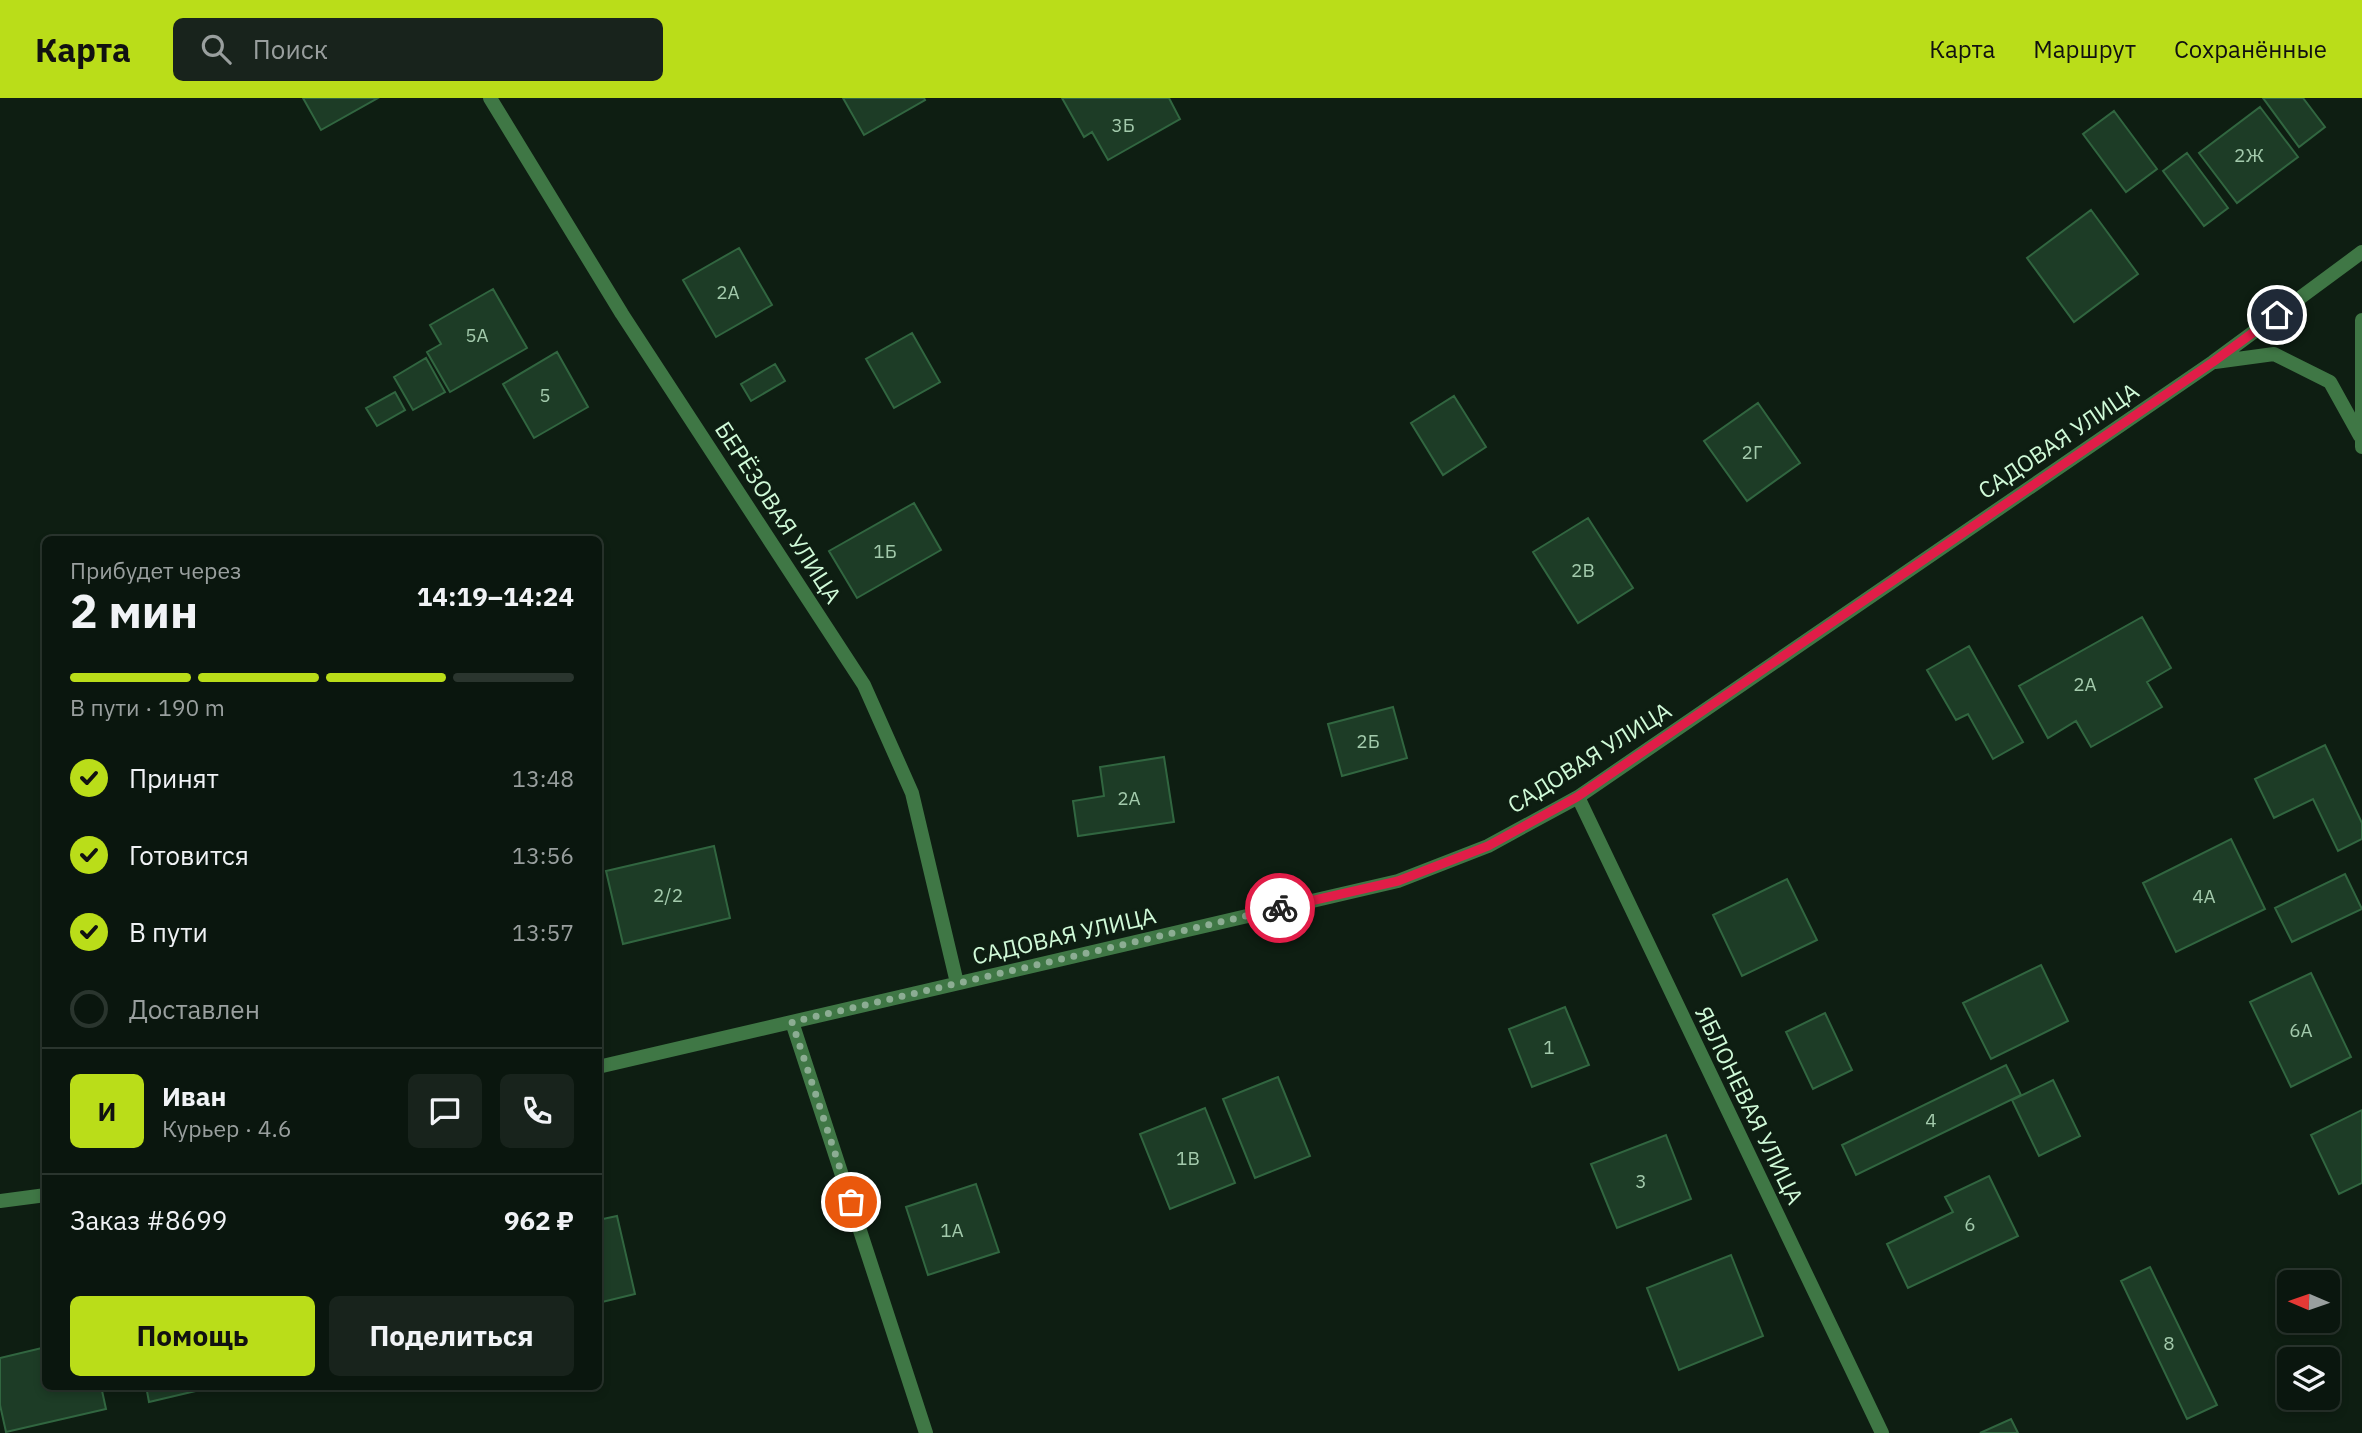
<!DOCTYPE html>
<html lang="ru">
<head>
<meta charset="utf-8">
<style>
  :root { --surface:#0a160e; --page:#18231c; --text:#f1f3f6; --muted:#999f9e; --line:#2a352e; --accent:#badd19 }
  body { margin:0; font-family:"IBM Plex Sans",sans-serif; background:var(--page); color:var(--text); height:100vh; display:flex; flex-direction:column; font-size:26px; white-space:nowrap }
  * { box-sizing:border-box; margin:0 }
  p { font-size:23px; color:var(--muted) }
  .icon { flex:none; width:38px; height:38px; fill:none; stroke:currentColor; stroke-width:2; stroke-linecap:round; stroke-linejoin:round }
  .map { position:relative; flex:1; overflow:hidden }
  .side { position:absolute; left:42px; top:438px; width:560px; height:854px; display:flex; flex-direction:column; background:var(--surface); border-radius:10px; box-shadow:0 4px 10px #0003,0 0 0 2px var(--line) }
  .side>* { flex:none }
  .needle { width:46px; rotate:272deg }
  .buttons { position:absolute; left:2277px; top:1172px; display:grid; gap:14px }
  .buttons a { display:grid; place-items:center; width:63px; height:63px; border-radius:10px; background:var(--surface); box-shadow:0 4px 10px #0003,0 0 0 2px var(--line); font-size:35px }
  .pin { position:absolute; display:grid; place-items:center; width:60px; height:60px; color:#fff; margin:-30px; border:4px solid #fff; border-radius:50%; box-shadow:0 2px 7px #0007 }
  .courier { position:absolute; display:grid; place-items:center; width:70px; height:70px; margin:-35px; border:5px solid #e11d48; border-radius:50%; background:#fff; color:#222; box-shadow:0 2px 9px #0007 }
  .overview em { font-style:normal; font-weight:800 }
  .overview div { display:flex; flex-direction:column-reverse }
  .overview { display:flex; align-items:center; justify-content:space-between; height:119px; padding:0 28px }
  h1 { font-size:46px; font-weight:800; line-height:52px }
  .bar { display:grid; grid-template-columns:repeat(4,1fr); gap:10px 7px; align-content:center; height:84px; padding:0 28px }
  .bar i { height:9px; border-radius:5px; background:var(--line) }
  .bar .selected { background:var(--accent) }
  .bar p { grid-column:span 4 }
  .line { display:flex; align-items:center; gap:18px; padding:0 28px; border-top:2px solid var(--line) }
  .line div { flex:1 }
  .round { display:grid; place-items:center; flex:none; width:74px; height:74px; border-radius:10px; background:var(--page) }
  ol { padding:0 28px; list-style:none }
  li { display:flex; align-items:center; gap:21px; height:77px }
  li p { margin-inline-start:auto }
  li .icon { padding:7px; border-radius:50%; background:var(--accent); color:#111; stroke-width:4 }
  li:last-child { color:var(--muted) }
  li i { width:38px; height:38px; border:4px solid var(--line); border-radius:50% }
  .cta { display:flex; gap:14px; margin-top:auto; padding:14px 28px }
  .cta a { flex:1; height:80px; border-radius:10px; background:var(--accent); color:#111; font-size:28px; font-weight:800; line-height:80px; text-align:center }
  .cta a+a { background:var(--page); color:var(--text) }
  header { display:flex; align-items:center; gap:42px; box-sizing:border-box; height:98px; padding:0 35px; background:var(--accent); color:#111 }
  header strong { font-size:33px }
  nav { display:flex; gap:38px; margin-inline-start:auto; font-size:24px }
  .search { width:490px; height:63px; background:var(--page); display:flex; align-items:center; gap:18px; box-sizing:border-box; padding:0 24px; border-radius:10px; color:var(--muted); font-size:26px }
  .map>svg:first-child { display:block }
  .building { fill:#1d3c26; stroke:#316640; stroke-width:2 }
  .lines { fill:none; stroke-linecap:round; stroke-linejoin:round }
  .street { stroke:#3f7745; stroke-width:14 }
  .done { stroke:#8cad93; stroke-width:7; stroke-dasharray:0 12.6 }
  .route { stroke:#e11d48; stroke-width:9 }
  .labels { text-anchor:middle; dominant-baseline:central; stroke-width:6; stroke-linejoin:round; paint-order:stroke }
  .number-label { font-size:19px; fill:#a3caac }
  .street-label { font-size:23px; fill:#d0fad8; stroke:#0e1e12 }
</style>
</head>
<body>
<header>
<strong>Карта</strong>
<div class="search"><svg class="icon" aria-label="search" viewBox="0 0 24 24"><circle cx="10" cy="10" r="6"/><path d="M15 15l6 6"/></svg>Поиск</div>
<nav><a>Карта</a><a>Маршрут</a><a>Сохранённые</a></nav>
</header>
<div class="map">
<svg width="2362" height="1335" viewBox="0 0 2362 1335">
  <rect width="100%" height="100%" fill="#0e1e12"/>
  <path class="building" d="M303,0H378L321,32Z
    M843,0H924L925,2L864,37Z
    M1062,0H1169L1180,21L1108,62L1092,34L1084,39Z
    M2263,0H2303L2325,29L2299,49Z
    M2260,9L2298,59L2237,105L2199,55Z
    M2114,13L2157,71L2126,94L2083,36Z
    M2187,55L2228,110L2204,128L2163,73Z
    M2091,112L2138,176L2074,224L2027,160Z
    M739,150L772,207L716,239L683,182Z
    M493,191L527,250L450,294L427,254L441,246L430,227Z
    M912,235L940,284L894,310L866,261Z
    M557,254L588,309L534,340L503,286Z
    M426,260L445,294L413,312L394,279Z
    M775,266L785,283L751,303L741,286Z
    M395,294L405,312L377,328L366,310Z
    M1454,298L1486,349L1443,377L1411,325Z
    M1758,305L1800,365L1747,403L1704,343Z
    M914,405L941,452L857,500L829,453Z
    M1588,420L1633,490L1578,525L1533,454Z
    M2142,519L2171,570L2147,584L2162,609L2091,649L2076,623L2048,640L2019,588Z
    M1969,548L2023,644L1993,661L1968,616L1956,622L1927,572Z
    M1393,609L1407,660L1342,678L1328,626Z
    M2325,647L2362,725V741L2338,753L2313,701L2274,720L2255,681Z
    M1164,659L1174,724L1078,738L1073,703L1104,698L1100,669Z
    M2231,741L2265,811L2176,854L2143,785Z
    M714,748L730,820L623,846L606,773Z
    M2345,776L2362,811L2292,844L2275,810Z
    M1787,781L1817,842L1742,878L1713,817Z
    M2041,867L2068,923L1991,961L1963,905Z
    M2311,875L2351,959L2291,989L2250,904Z
    M1565,909L1589,967L1532,989L1509,931Z
    M1825,915L1852,972L1813,991L1786,934Z
    M2006,967L2021,997L1856,1077L1842,1047Z
    M1278,979L1310,1058L1255,1080L1223,1001Z
    M2053,982L2080,1038L2039,1058L2012,1002Z
    M1205,1010L1235,1085L1170,1111L1140,1036Z
    M2362,1012V1085L2339,1096L2311,1037Z
    M1666,1037L1691,1101L1617,1130L1591,1066Z
    M1989,1078L2018,1138L1908,1190L1887,1146L1953,1114L1945,1099Z
    M976,1086L999,1154L928,1177L906,1109Z
    M617,1118L635,1196L598,1205V1122Z
    M1731,1157L1763,1238L1679,1272L1647,1190Z
    M2150,1169L2217,1307L2187,1321L2121,1183Z
    M46,1249V1288H101L106,1311L6,1334L0,1307V1260Z
    M146,1288H217L149,1304Z
    M2011,1321L2018,1335H1980Z"/>
  <g class="lines">
    <path class="street" d="M490,0L622,216L864,587L912,695L957,885
      M2362,222V349
      M2215,264L2274,256L2330,284L2360,338
      M1578,699L1882,1335
      M792,924L926,1335
      M598,969L1398,783L1488,748L1578,699L2213,264L2362,154
      M0,1103L46,1097"/>
  </g>
  <g class="lines">
    <path class="done" d="M851,1104L792,924L1280,810"/>
    <path class="route" d="M1280,810L1398,783L1488,748L1577,699L2213,264L2277,217"/>
  </g>
  <g class="labels">
    <g class="number-label">
      <text x="1123" y="27">3Б</text>
      <text x="2249" y="57">2Ж</text>
      <text x="728" y="194">2А</text>
      <text x="477" y="237">5А</text>
      <text x="545" y="297">5</text>
      <text x="1752" y="354">2Г</text>
      <text x="885" y="453">1Б</text>
      <text x="1583" y="472">2В</text>
      <text x="2085" y="586">2А</text>
      <text x="1368" y="643">2Б</text>
      <text x="1129" y="700">2А</text>
      <text x="668" y="797">2/2</text>
      <text x="2204" y="798">4А</text>
      <text x="2301" y="932">6А</text>
      <text x="1549" y="949">1</text>
      <text x="1931" y="1022">4</text>
      <text x="1188" y="1060">1В</text>
      <text x="1641" y="1083">3</text>
      <text x="1970" y="1126">6</text>
      <text x="952" y="1132">1А</text>
      <text x="2169" y="1245">8</text>
    </g>
    <g class="street-label">
      <text transform="translate(2058 342) rotate(-34)">САДОВАЯ УЛИЦА</text>
      <text transform="translate(779 414) rotate(57)">БЕРЁЗОВАЯ УЛИЦА</text>
      <text transform="translate(1589 659) rotate(-32)">САДОВАЯ УЛИЦА</text>
      <text transform="translate(1064 837) rotate(-13)">САДОВАЯ УЛИЦА</text>
      <text transform="translate(1750 1007) rotate(64)">ЯБЛОНЕВАЯ УЛИЦА</text>
    </g>
  </g>
</svg>
<div class="buttons">
<a><svg class="needle" viewBox="-14 -14 28 28"><path d="M0-13l5 13h-10z" fill="#e53935"/><path d="M0 13l5-13h-10z" fill="#999f9e"/></svg></a>
<a><svg class="icon" aria-label="layers" viewBox="0 0 24 24"><path d="M12 4l9 5-9 5-9-5zM3 14l9 5 9-5"/></svg></a>
</div>
<div class="pin" style="left:851px;top:1104px;background:#ea580c"><svg class="icon" aria-label="bag" viewBox="0 0 24 24"><path d="M5 8h14l-1 12H6zM9 8a3 3 0 0 1 6 0"/></svg></div>
<div class="pin" style="left:2277px;top:217px;background:#1f2937"><svg class="icon" aria-label="home" viewBox="0 0 24 24"><path d="M3 11l9-7 9 7M6 9v11h12V9"/></svg></div>
<div class="courier" style="left:1280px;top:810px"><svg class="icon" aria-label="bike" viewBox="0 0 24 24"><circle cx="6" cy="16" r="4"/><circle cx="18" cy="16" r="4"/><path d="M6 16l4-8h5l3 8M10 8l3 8H6M13 5h3"/></svg></div>
<section class="side">
<div class="overview"><div><h1>2 мин</h1><p>Прибудет через</p></div><em>14:19–14:24</em></div>
<div class="bar"><i class="selected"></i><i class="selected"></i><i class="selected"></i><i></i><p>В пути · 190 m</p></div>
<ol>
<li><svg class="icon" aria-label="check" viewBox="0 0 24 24"><path d="M5 12l5 5 9-10"/></svg>Принят<p>13:48</p></li>
<li><svg class="icon" aria-label="check" viewBox="0 0 24 24"><path d="M5 12l5 5 9-10"/></svg>Готовится<p>13:56</p></li>
<li><svg class="icon" aria-label="check" viewBox="0 0 24 24"><path d="M5 12l5 5 9-10"/></svg>В пути<p>13:57</p></li>
<li><i></i>Доставлен</li>
</ol>
<div class="line" style="height:126px"><b class="round" style="background:var(--accent);color:#111">И</b><div><b>Иван</b><p>Курьер · 4.6</p></div><a class="round"><svg class="icon" aria-label="chat" viewBox="0 0 24 24"><path d="M4 5h16v11H9l-5 4z"/></svg></a><a class="round"><svg class="icon" aria-label="phone" viewBox="0 0 24 24"><path d="M5 4h4l2 5-3 2q2 4 5 5l2-3 5 2v4C11 20 4 13 5 4z"/></svg></a></div>
<div class="line" style="height:91px"><div>Заказ #8699</div><b>962 ₽</b></div>
<div class="cta"><a>Помощь</a><a>Поделиться</a></div>
</section>
</div>
</body>
</html>
